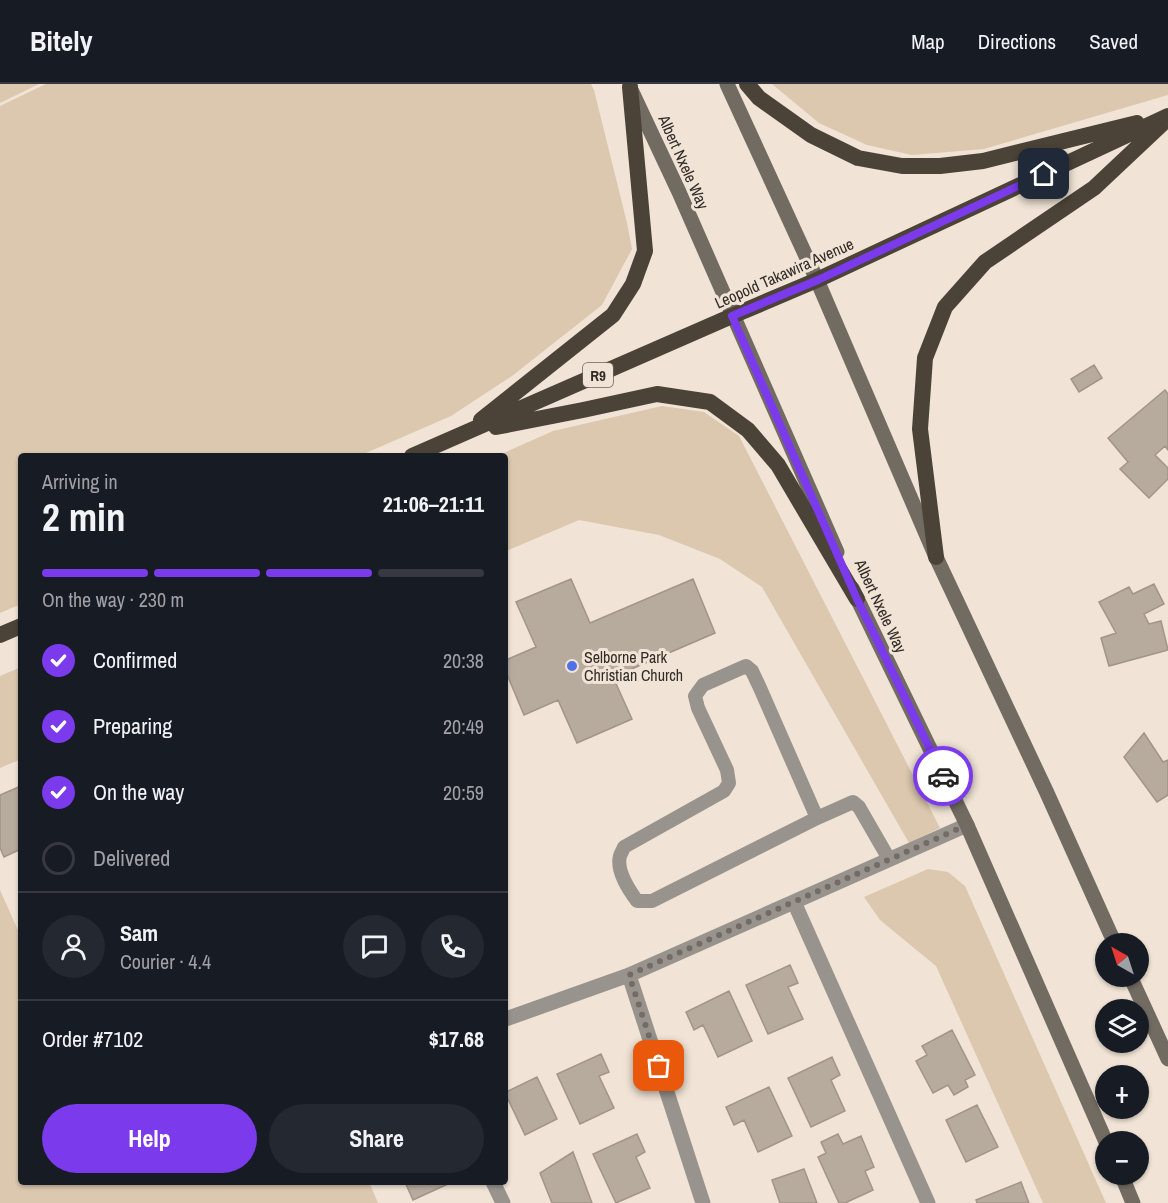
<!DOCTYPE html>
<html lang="en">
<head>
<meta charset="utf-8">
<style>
  :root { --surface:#171b24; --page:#242831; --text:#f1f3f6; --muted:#9ea1a6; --line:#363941; --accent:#7c3aed }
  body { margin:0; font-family:"Archivo Narrow",sans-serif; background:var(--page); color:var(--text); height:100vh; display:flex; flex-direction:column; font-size:22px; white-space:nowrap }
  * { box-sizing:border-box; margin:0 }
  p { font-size:20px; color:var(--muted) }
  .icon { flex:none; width:33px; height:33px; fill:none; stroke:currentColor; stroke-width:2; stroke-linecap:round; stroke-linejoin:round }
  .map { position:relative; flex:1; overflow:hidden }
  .sheet { position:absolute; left:18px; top:369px; width:490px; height:732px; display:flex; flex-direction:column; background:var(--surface); border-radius:6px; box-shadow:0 2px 4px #0004 }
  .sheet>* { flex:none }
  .needle { width:39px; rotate:321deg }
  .controls { position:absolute; left:1095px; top:849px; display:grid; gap:12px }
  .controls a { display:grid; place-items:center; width:54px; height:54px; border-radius:50%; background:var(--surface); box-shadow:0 2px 4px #0004; font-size:30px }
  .pin { position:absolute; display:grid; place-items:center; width:51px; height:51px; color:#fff; margin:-26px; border-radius:12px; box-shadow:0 3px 9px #0006 }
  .courier { position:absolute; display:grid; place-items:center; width:60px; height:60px; margin:-30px; border:4px solid #7c3aed; border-radius:50%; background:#fff; color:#222; box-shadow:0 2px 8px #0007 }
  .summary em { font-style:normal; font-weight:700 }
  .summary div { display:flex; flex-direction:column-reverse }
  .summary { display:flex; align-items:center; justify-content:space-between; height:102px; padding:0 24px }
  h1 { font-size:39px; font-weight:700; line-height:45px }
  .bar { display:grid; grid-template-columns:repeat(4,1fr); gap:9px 6px; align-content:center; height:72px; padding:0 24px }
  .bar i { height:8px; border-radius:4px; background:var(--line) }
  .bar .selected { background:var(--accent) }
  .bar p { grid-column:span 4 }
  .line { display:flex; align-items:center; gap:15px; padding:0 24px; border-top:2px solid var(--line) }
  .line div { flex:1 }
  .round { display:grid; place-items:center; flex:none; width:63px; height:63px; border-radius:32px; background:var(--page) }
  ol { padding:0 24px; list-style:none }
  li { display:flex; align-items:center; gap:18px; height:66px }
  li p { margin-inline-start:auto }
  li .icon { padding:6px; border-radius:50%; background:var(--accent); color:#fff; stroke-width:4 }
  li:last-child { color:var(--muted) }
  li i { width:33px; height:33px; border:3px solid var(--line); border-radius:50% }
  .button { display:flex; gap:12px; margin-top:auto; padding:12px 24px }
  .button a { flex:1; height:69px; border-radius:36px; background:var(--accent); color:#fff; font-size:24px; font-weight:700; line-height:69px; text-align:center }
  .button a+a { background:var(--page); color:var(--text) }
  header { display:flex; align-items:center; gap:36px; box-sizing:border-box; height:84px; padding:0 30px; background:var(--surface); border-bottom:2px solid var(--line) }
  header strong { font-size:28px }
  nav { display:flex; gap:33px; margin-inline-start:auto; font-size:21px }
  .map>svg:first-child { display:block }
  .green { fill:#dcc7af }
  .building { fill:#b7ab9e; stroke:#a19588; stroke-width:1.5 }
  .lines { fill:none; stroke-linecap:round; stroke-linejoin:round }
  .service { stroke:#98938d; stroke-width:14 }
  .minor { stroke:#98938d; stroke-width:15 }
  .secondary { stroke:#726b62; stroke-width:15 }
  .trunk { stroke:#4c4338; stroke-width:16 }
  .done { stroke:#746c64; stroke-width:6; stroke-dasharray:0 10.8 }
  .route { stroke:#7c3aed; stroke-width:8 }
  .poi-dot { fill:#4e72e6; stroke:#f1e4d6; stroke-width:2 }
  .labels { text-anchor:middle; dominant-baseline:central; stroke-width:6; stroke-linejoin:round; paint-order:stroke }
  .shield { fill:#f1e4d6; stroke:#6a625b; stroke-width:1.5 }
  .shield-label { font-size:15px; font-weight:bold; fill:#302b26 }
  .street-label { font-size:16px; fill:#302b26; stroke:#f1e4d6 }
  .poi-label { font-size:16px; fill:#302b26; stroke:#f1e4d6; text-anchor:start }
</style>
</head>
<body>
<header>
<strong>Bitely</strong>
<nav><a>Map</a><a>Directions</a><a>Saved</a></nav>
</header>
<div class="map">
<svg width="1168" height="1119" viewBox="0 0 1168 1119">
  <rect width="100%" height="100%" fill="#f1e4d6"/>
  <path class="green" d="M0,0H39L0,19Z
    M46,0H591L594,6L627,139L632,165L602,221L512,292L451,332L359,372H21V520L0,529V22Z
    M772,0H1168V11L984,65L912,71L867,61L819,39Z
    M662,322L704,328L739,352L940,744L909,759L762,503L720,475L659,451L579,436L506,467V372H497L553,347Z
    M21,583V675L0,684V592Z
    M928,785L948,788L965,802L1106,1119H1043L936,882L880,836L864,813Z
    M0,806L21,853V1098H369L378,1119H0Z"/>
  <path class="building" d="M1094,281L1102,294L1079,308L1071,295Z
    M1165,306L1168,310V366L1165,362L1155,371L1168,384V395L1149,414L1120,385L1128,378L1108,354Z
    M571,495L590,539L693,495L715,549L613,593L632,635L577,659L558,616L524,631L506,588V576L536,563L516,518Z
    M1154,500L1164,520L1144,530L1149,540L1161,537L1168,566L1109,582L1101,554L1116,549L1099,518L1129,503L1133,510Z
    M1144,649L1163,678L1168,676V711L1157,718L1124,673Z
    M21,702V765L4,773L0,764V711Z
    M790,881L798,899L788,903L803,935L768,950L746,901Z
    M729,907L752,957L718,973L703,941L694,946L686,928Z
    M952,946L975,991L965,996L968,1003L954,1011L948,1001L933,1009L916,977L927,971L922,962Z
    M601,970L609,988L599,992L614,1024L580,1040L557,990Z
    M832,973L840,991L831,996L845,1027L811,1043L788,994Z
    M537,993L557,1035L525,1051L506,1011V1008Z
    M769,1003L792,1052L758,1068L744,1036L734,1041L726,1023Z
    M977,1021L998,1063L966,1078L946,1036Z
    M637,1050L645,1068L636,1073L650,1104L616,1119L593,1070Z
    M838,1050L843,1060L861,1052L874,1083L865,1087L873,1106L845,1119H839L818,1073L826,1069L821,1058Z
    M573,1068L592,1119H552L540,1089Z
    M804,1085L817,1119H780L772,1096Z
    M405,1098H446L448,1100L413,1116Z
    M1021,1098L1029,1119H977L976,1116Z"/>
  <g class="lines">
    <path class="service" d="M817,734L760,604L752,587L746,582L703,601L695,612L698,624L727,686L729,699L724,707L624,763C623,766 621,769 620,772C616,787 629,806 637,817H652L817,734L853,718L859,723L889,775"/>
    <path class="minor" d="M794,818L928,1119
      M629,891L703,1119
      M506,935L629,891L967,741
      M493,1098L503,1119"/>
    <path class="secondary" d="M727,0L817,196L936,473L1047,709L1115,860
      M632,8L679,108L837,468
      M852,504L967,741L1106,1058
      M1130,892L1168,975
      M1121,1090L1133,1119"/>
    <path class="trunk" d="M747,0L759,14L811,51L858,74L902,82H940L983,77L1137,39
      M481,336L613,231L633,200L645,167L630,3
      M496,343L583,326L657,310L710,318L748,346L778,381L857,515
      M412,372L732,232L817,196L1168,32
      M936,473L920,345L925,274L945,223L985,178L1094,104L1161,41
      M0,551L21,542"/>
  </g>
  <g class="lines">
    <path class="done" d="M659,982L629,891L967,741L943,692"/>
    <path class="route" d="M943,692L857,515L732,232L818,196L1044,90"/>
  </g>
  <circle class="poi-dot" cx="572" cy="582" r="6"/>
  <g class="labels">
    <rect class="shield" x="583" y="279" width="30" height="24" rx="4.5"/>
    <g class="shield-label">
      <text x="598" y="291">R9</text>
    </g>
    <g class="street-label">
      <text transform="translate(684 78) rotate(66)">Albert Nxele Way</text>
      <text transform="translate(784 189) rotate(-24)">Leopold Takawira Avenue</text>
      <text transform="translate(881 522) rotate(65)">Albert Nxele Way</text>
    </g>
    <g class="poi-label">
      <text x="584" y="573">Selborne Park<tspan x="584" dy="18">Christian Church</tspan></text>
    </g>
  </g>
</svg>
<div class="controls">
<a><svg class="needle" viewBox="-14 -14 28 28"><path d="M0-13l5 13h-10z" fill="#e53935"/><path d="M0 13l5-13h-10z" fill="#9ea1a6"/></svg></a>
<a><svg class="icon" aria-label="layers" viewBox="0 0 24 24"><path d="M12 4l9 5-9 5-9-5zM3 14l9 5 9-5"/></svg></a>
<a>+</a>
<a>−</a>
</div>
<div class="pin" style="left:659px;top:982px;background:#ea580c"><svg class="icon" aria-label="bag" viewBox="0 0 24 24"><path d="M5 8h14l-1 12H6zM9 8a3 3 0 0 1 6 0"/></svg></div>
<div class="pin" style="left:1044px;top:90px;background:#1f2937"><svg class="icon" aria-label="home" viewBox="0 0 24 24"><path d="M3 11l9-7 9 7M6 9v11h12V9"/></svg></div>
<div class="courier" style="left:943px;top:692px"><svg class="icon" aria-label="car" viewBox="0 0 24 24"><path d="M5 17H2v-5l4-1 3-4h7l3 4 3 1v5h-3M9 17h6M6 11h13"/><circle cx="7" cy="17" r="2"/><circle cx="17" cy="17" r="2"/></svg></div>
<section class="sheet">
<div class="summary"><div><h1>2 min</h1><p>Arriving in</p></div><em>21:06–21:11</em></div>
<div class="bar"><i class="selected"></i><i class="selected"></i><i class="selected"></i><i></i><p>On the way · 230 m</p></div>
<ol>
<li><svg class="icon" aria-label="check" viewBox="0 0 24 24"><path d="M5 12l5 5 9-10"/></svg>Confirmed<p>20:38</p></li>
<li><svg class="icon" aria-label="check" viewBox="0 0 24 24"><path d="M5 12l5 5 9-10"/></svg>Preparing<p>20:49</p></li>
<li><svg class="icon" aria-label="check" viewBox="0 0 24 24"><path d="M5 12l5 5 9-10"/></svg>On the way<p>20:59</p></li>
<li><i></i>Delivered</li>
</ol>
<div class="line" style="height:108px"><a class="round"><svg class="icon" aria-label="person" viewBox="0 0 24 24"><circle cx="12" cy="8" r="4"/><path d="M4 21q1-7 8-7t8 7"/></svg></a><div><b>Sam</b><p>Courier · 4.4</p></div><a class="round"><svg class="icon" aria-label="chat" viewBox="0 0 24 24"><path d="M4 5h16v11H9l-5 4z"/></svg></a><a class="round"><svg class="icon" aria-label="phone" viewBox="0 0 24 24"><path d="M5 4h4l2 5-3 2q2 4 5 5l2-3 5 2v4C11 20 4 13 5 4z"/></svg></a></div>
<div class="line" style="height:78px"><div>Order #7102</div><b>$17.68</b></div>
<div class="button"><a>Help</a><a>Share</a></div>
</section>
</div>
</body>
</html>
